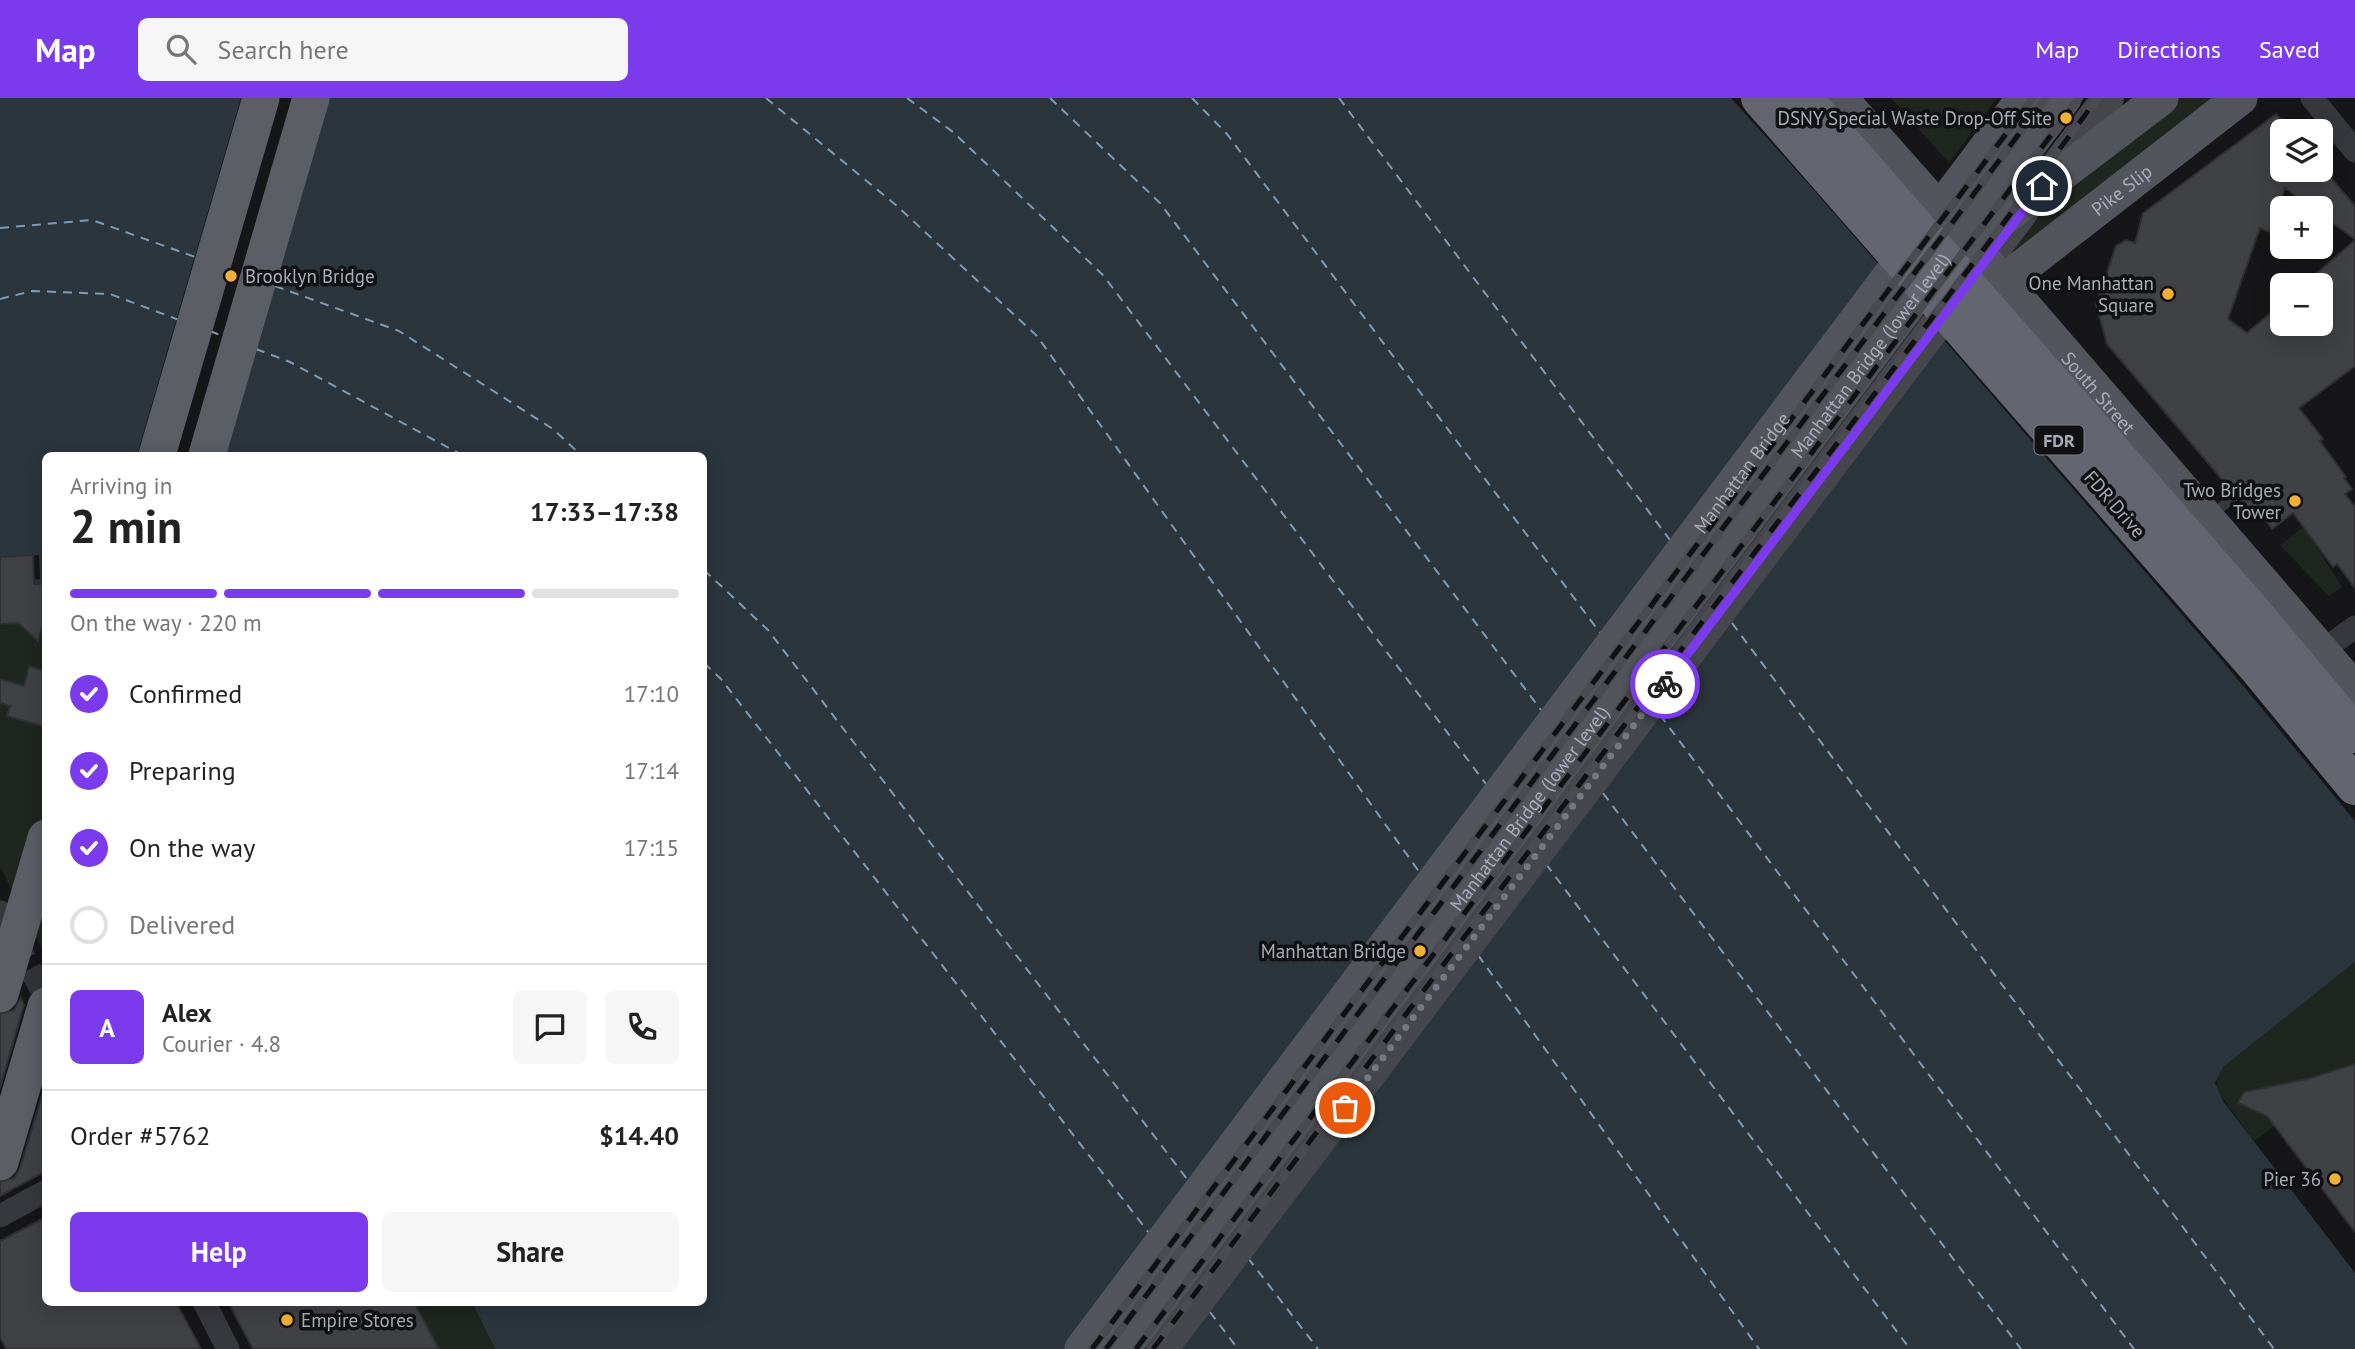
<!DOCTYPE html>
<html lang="en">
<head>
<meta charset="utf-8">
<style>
  :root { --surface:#fff; --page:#f6f6f6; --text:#222; --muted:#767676; --line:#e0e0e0; --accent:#7c3aed }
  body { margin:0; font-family:"PT Sans",sans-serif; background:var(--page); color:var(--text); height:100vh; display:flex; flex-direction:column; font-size:26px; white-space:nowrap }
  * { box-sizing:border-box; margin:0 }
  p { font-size:23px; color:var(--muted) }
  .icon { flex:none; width:38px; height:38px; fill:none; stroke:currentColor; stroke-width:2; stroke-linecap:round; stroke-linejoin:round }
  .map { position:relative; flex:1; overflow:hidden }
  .side { position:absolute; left:42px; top:354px; width:665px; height:854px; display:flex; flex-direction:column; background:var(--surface); border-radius:10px; box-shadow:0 4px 18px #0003 }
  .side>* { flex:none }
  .buttons { position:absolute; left:2270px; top:21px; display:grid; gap:14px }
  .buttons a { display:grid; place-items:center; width:63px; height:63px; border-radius:10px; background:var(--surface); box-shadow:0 4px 18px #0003; font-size:35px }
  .pin { position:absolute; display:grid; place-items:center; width:60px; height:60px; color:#fff; margin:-30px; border:4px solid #fff; border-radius:50%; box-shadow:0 2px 7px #0007 }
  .courier { position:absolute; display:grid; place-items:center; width:70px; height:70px; margin:-35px; border:5px solid #7c3aed; border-radius:50%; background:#fff; color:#222; box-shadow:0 2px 9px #0007 }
  .summary em { font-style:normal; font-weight:800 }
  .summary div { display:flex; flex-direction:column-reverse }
  .summary { display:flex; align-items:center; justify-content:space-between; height:119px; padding:0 28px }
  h1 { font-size:46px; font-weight:800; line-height:52px }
  .bar { display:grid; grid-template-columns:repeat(4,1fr); gap:10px 7px; align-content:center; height:84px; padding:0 28px }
  .bar i { height:9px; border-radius:5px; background:var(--line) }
  .bar .selected { background:var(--accent) }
  .bar p { grid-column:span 4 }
  .line { display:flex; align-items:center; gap:18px; padding:0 28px; border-top:2px solid var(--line) }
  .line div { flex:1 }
  .round { display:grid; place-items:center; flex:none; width:74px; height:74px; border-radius:10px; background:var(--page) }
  ol { padding:0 28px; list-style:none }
  li { display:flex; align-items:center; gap:21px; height:77px }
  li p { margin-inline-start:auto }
  li .icon { padding:7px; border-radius:50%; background:var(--accent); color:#fff; stroke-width:4 }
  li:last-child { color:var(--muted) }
  li i { width:38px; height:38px; border:4px solid var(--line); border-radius:50% }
  .action { display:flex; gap:14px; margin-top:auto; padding:14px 28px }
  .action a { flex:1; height:80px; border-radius:10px; background:var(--accent); color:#fff; font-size:28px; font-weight:800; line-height:80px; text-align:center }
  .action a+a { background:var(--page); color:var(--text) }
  header { display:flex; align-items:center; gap:42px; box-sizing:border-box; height:98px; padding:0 35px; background:var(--accent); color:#fff }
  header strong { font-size:33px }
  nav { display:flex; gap:38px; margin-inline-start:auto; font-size:24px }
  .search { width:490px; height:63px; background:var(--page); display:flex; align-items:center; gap:18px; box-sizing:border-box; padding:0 24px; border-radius:10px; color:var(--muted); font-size:26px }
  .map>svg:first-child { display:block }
  .green { fill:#1e261f }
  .water { fill:#2c353c }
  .pier { fill:#161618 }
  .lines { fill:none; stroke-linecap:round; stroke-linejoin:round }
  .ferry { stroke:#7f9bb3; stroke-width:2; stroke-dasharray:9 7; stroke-linecap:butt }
  .building { fill:#404145; stroke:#303034; stroke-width:2 }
  .minor-tunnel { stroke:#333438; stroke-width:23; stroke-dasharray:23 11; stroke-linecap:butt }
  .service { stroke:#37383d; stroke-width:10 }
  .minor { stroke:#37383d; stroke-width:23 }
  .secondary { stroke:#45474d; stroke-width:32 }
  .primary { stroke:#53555c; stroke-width:35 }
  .trunk { stroke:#5b5e65; stroke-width:37 }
  .motorway { stroke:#63666e; stroke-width:38 }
  .rail-casing { stroke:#4a4c52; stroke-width:8 }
  .rail { stroke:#111113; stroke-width:5; stroke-dasharray:16; stroke-linecap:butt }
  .done { stroke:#757880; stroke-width:7; stroke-dasharray:0 12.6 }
  .route { stroke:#7c3aed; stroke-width:9 }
  .poi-dot { fill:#f2b134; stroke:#111113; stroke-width:2.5 }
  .labels { text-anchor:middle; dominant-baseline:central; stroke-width:7; stroke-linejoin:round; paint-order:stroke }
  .shield { fill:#111113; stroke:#7b7e86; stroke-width:2 }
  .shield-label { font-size:18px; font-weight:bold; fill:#a8adb8 }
  .poi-label { font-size:19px; fill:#a8adb8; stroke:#111113; text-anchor:end }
  .street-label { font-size:19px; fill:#a8adb8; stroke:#111113 }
</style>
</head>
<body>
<header>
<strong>Map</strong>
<div class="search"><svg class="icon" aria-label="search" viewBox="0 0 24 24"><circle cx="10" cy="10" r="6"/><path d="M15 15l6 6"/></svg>Search here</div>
<nav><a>Map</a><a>Directions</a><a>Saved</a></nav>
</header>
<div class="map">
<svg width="2355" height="1251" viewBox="0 0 2355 1251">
  <rect width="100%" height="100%" fill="#161618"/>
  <path class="green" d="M1891,0H1997L1949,65Z
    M2175,0H2219L2009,159L2003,137Z
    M2304,429L2342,489L2329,498L2280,447Z
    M45,507V857L0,769V526Z
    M2355,864V967L2254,1043L2218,994C2215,984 2217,978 2223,969Z
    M414,1204H472L495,1251H439Z"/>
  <path class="water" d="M0,0H1731L1813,91L2225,566L2355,723V864L2223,969L2215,985L2223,1003L2355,1175V1251H495L472,1204H704V357H46L45,485L25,487L24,482L40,481L39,457L0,459Z"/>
  <path class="pier" d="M241,0H325L221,357H137Z"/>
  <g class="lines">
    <path class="ferry" d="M766,0L897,108L1037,238L1420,775
      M907,0L953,34L1103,177L1486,686
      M1050,0L1160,105L1541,612
      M1192,0L1227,36L1601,536
      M1339,0L1670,442
      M0,130L92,122L198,160
      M229,172L240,176
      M275,188L399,233L553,331L581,357
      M0,201L32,193L110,196L179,222
      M210,233L225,239
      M256,251L290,264L462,357
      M704,472L768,532L1187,1081
      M1732,525L2274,1251
      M704,565L721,581L1149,1135
      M1660,617L2134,1251
      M1603,695L2021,1251
      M1546,766L1910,1251
      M1478,857L1759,1251
      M1248,1160L1318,1251
      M1210,1214L1238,1251"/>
  </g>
  <path class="building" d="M2276,16L2291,33H2282V72H2324L2355,108V141L2320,116V110H2312L2285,90L2270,134L2260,130L2228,221L2247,235L2282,205V226H2320V187H2303L2355,142V268L2299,310L2323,341L2320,343L2346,379L2344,380L2352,391L2345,396L2355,409V490L2337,466L2333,469L2293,415L2272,431L2261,415L2254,420L2240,404L2243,397L2241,393L2235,390L2231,392L2107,246L2096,206L2116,148L2126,142L2135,145L2143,115Z
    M33,457L34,486H46V516L38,543L18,525L0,526V459Z
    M29,568L46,573V629L7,618L10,608L0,605V581L24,588Z
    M21,900L24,907L0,990V916L14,912Z
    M2355,966V1134L2267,1018L2238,1005L2244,994L2307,981Z
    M46,984V1073L0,1098V1084L14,1080L20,1070Z
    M46,1119V1204H176L201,1251H6L0,1239V1143Z
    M228,1204H414L439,1251H253Z"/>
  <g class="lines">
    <path class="minor-tunnel" d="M14,841L46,900"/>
    <path class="service" d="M2210,418L2235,398"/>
    <path class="minor" d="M2312,0L2355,53
      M2322,553L2355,529
      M0,814L3,819
      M0,1118L46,1093
      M204,1204L228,1251"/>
    <path class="secondary" d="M2050,77L2108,0
      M1162,1251L2023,113"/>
    <g class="primary">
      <path id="s1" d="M1840,0L2003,184L2355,592"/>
      <path d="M1969,146L2161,0"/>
      <path id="s2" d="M2003,184L2240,0"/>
      <path id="s3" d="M1082,1251L2024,0"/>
      <path id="s4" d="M1122,1251L2064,0"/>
    </g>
    <path class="trunk" d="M157,357L261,0
      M207,357L311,0
      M0,896L46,740
      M0,1064L46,908"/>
    <path class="motorway" d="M1760,0L2257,569L2355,688
      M1803,0L2250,511L2355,636"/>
    <defs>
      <path id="rail" d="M1092,1251L2033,0
        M1106,1251L2046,0
        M1136,1251L2079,0
        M1153,1251L2098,0"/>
    </defs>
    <use href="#rail" class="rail-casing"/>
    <use href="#rail" class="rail"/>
  </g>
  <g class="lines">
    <path class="done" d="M1345,1010L1665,586"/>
    <path class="route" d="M1665,586L2042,88"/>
  </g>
  <g class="poi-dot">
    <circle cx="2066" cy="20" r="7"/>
    <circle cx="231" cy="178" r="7"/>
    <circle cx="2168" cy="196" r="7"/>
    <circle cx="2295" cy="403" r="7"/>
    <circle cx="1420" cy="853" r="7"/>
    <circle cx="2335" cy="1081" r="7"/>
    <circle cx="287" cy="1222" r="7"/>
  </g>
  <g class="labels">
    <rect class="shield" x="2034.5" y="327.5" width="49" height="29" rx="5"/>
    <g class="shield-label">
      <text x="2059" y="342">FDR</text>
    </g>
    <g class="poi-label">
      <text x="2052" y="20">DSNY Special Waste Drop-Off Site</text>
      <text x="245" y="178" text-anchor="start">Brooklyn Bridge</text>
      <text x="2154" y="185">One Manhattan<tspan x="2154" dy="22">Square</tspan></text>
      <text x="2281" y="392">Two Bridges<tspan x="2281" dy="22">Tower</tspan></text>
      <text x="1406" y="853">Manhattan Bridge</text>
      <text x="2321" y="1081">Pier 36</text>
      <text x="301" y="1222" text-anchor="start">Empire Stores</text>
    </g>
    <g class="street-label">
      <text stroke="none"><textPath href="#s2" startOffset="150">Pike Slip</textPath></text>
      <text stroke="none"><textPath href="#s4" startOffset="1244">Manhattan Bridge (lower level)</textPath></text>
      <text stroke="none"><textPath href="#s1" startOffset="392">South Street</textPath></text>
      <text stroke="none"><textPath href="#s3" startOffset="1097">Manhattan Bridge</textPath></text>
      <text transform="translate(2115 406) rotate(49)">FDR Drive</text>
      <text stroke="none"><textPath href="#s4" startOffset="677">Manhattan Bridge (lower level)</textPath></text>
    </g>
  </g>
</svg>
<div class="buttons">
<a><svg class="icon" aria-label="layers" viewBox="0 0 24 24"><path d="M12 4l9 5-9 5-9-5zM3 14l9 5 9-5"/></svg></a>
<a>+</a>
<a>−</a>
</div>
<div class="pin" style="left:1345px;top:1010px;background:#ea580c"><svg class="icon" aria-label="bag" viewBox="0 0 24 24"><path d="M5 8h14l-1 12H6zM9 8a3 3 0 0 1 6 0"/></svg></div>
<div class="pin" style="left:2042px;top:88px;background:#1f2937"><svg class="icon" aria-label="home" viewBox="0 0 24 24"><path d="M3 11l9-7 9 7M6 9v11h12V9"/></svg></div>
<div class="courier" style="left:1665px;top:586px"><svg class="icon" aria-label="bike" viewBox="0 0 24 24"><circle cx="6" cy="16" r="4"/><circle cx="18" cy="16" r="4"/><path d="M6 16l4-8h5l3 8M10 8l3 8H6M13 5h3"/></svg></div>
<section class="side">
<div class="summary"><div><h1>2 min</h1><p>Arriving in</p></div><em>17:33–17:38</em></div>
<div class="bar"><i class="selected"></i><i class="selected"></i><i class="selected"></i><i></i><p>On the way · 220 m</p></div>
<ol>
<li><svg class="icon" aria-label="check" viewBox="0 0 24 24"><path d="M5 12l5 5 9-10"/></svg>Confirmed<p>17:10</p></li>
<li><svg class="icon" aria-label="check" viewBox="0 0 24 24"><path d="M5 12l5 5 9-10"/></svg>Preparing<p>17:14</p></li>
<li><svg class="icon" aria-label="check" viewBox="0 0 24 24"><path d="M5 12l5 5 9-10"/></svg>On the way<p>17:15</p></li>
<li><i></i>Delivered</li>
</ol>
<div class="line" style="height:126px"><b class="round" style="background:var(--accent);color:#fff">A</b><div><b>Alex</b><p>Courier · 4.8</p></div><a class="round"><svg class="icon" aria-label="chat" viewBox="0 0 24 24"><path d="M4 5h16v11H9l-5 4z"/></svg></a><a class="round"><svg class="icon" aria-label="phone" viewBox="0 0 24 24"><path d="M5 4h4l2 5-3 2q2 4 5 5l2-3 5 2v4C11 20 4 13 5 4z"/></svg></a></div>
<div class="line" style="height:91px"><div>Order #5762</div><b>$14.40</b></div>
<div class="action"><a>Help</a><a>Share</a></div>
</section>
</div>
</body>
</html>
